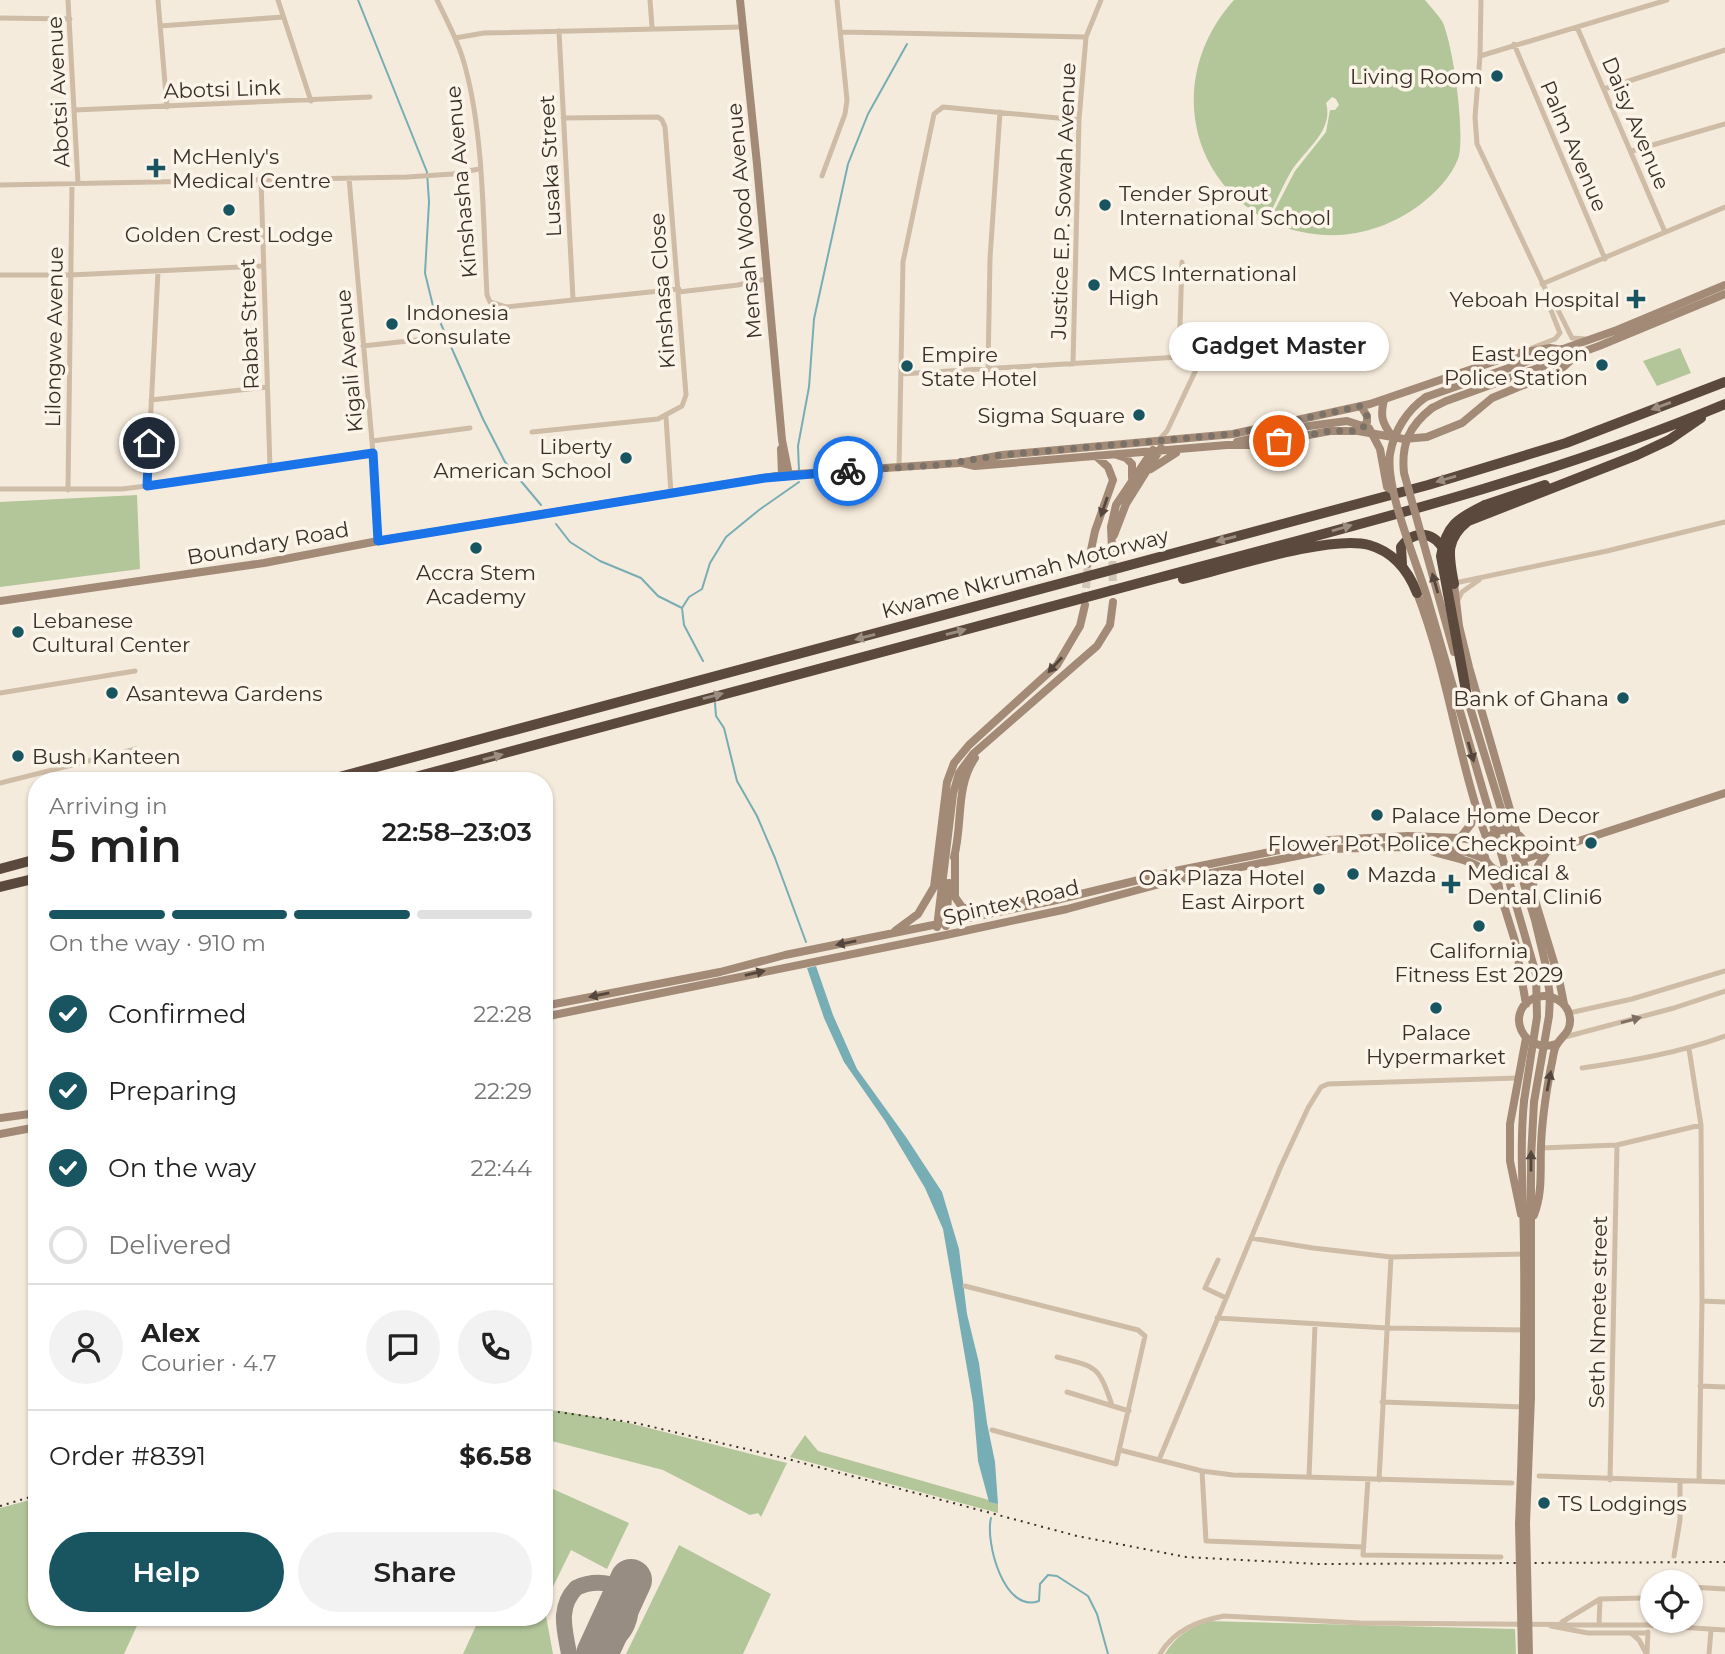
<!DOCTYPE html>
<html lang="en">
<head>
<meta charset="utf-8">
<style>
  :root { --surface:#fff; --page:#f2f2f2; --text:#222; --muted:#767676; --line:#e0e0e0; --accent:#185560 }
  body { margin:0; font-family:Montserrat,sans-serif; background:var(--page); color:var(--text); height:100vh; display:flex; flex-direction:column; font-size:26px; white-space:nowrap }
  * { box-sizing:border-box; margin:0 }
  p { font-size:23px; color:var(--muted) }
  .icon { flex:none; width:38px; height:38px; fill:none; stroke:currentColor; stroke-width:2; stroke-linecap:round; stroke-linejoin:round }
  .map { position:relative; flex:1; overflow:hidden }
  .sheet { position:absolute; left:28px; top:772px; width:525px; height:854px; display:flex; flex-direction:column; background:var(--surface); border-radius:28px; box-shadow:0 2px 5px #0004 }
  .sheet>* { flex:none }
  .tools { position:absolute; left:1640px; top:1570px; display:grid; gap:14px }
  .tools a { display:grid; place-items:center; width:63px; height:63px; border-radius:50%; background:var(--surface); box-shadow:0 2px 5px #0004; font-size:35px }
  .pin { position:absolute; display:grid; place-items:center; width:60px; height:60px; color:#fff; margin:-30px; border:4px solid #fff; border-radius:50%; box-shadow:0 2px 7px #0007 }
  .courier { position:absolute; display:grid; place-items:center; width:70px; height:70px; margin:-35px; border:5px solid #1a73e8; border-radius:50%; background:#fff; color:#222; box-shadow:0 2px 9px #0007 }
  .bubble { position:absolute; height:49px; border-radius:24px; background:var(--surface); box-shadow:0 2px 5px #0004; font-size:23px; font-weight:600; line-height:49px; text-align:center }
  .headline em { font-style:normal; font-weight:600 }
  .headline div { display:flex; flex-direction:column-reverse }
  .headline { display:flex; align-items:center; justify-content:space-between; height:119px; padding:0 21px }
  h1 { font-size:46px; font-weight:600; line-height:52px }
  .bar { display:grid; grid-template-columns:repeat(4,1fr); gap:10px 7px; align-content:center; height:84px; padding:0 21px }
  .bar i { height:9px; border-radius:5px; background:var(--line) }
  .bar .on { background:var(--accent) }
  .bar p { grid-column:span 4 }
  .line { display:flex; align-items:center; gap:18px; padding:0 21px; border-top:2px solid var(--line) }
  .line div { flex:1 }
  .round { display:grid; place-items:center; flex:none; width:74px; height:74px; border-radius:37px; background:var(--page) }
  ol { padding:0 21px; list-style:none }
  li { display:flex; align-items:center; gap:21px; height:77px }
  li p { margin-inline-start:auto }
  li .icon { padding:7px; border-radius:50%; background:var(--accent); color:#fff; stroke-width:4 }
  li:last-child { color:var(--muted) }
  li i { width:38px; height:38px; border:4px solid var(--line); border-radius:50% }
  .primary-button { display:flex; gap:14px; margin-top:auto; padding:14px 21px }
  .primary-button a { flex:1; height:80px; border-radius:42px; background:var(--accent); color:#fff; font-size:28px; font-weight:600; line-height:80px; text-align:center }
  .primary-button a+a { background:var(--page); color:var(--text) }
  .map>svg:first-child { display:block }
  .green { fill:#b3c69a }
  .water { fill:#77adb5 }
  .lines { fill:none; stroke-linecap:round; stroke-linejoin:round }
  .stream { stroke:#77adb5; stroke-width:2 }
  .taxiway { stroke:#988d82; stroke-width:16 }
  .runway { stroke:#988d82; stroke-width:42 }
  .secondary-tunnel { stroke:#d0c5b8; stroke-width:8; stroke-dasharray:8 4; stroke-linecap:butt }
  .street { stroke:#cebca6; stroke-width:5 }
  .secondary { stroke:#a28a77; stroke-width:8 }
  .highway { stroke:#5c493e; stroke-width:10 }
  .rail { stroke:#3a2f28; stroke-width:2; stroke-dasharray:2 5; stroke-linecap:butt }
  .secondary-bridge { stroke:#a28a77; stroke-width:8 }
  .highway-bridge { stroke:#5c493e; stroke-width:10 }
  .oneway { fill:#9c8d82 }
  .oneway2 { fill:#54463c }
  .oneway3 { fill:#7d6e61 }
  .done { stroke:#7b7167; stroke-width:7; stroke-dasharray:0 12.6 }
  .route { stroke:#1a73e8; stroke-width:9 }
  .poi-dot { fill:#185560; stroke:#fcf4e9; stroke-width:2.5 }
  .labels { text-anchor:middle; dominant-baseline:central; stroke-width:7; stroke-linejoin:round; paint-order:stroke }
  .poi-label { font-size:21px; fill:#3a2f28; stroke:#fcf4e9; text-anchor:start }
  .street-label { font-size:21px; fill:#3a2f28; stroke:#fcf4e9 }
</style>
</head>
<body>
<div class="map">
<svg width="1725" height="1654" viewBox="0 0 1725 1654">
  <rect width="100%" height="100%" fill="#f5ebdc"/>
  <path class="green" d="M1234,0H1425C1431,7 1437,14 1442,21C1453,42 1466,138 1458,159C1451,177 1436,192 1421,204C1376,238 1321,245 1269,221L1295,171L1326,132L1330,110H1335L1339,105L1336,99L1332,97L1326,103C1334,130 1306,149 1292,170C1283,185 1275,204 1267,220C1182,174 1171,69 1234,0Z
    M1680,348L1691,373L1657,386L1643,361Z
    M137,495L140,569L0,587V502Z
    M544,1410L561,1411L629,1423L787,1463L761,1517L758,1513L750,1515L663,1470L544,1439Z
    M805,1435L818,1451L989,1500L990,1502L998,1504V1513L790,1457Z
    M544,1485L629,1523L607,1569L571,1550L544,1605Z
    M37,1498V1617H141L124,1654H0V1508Z
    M679,1545L771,1594L743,1654H626Z
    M544,1605L553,1654H463L480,1617H544Z
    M1207,1621L1515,1629L1516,1654H1165C1175,1636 1189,1629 1207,1621Z"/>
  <path class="water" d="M816,966L833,1015L857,1069L906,1137L942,1192L959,1249L967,1314L979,1363L987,1423L995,1462L998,1504L989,1502L978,1461L973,1403L943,1229L925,1188L885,1121L844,1062L824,1018L807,968Z"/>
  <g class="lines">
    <path class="stream" d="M358,0L427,172L429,202L425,273L433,306L483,419L505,462L541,505
      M799,471L798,446L809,387L814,319L848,164L868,114L907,44
      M556,524L570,542L600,561L641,578L658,596L682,608L684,625L703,661
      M682,608L689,597L702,589L710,563L726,537L759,510L799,482
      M715,703L716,716L724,728L737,781L757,816L775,858L806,942
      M991,1518C985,1542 1004,1614 1039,1601L1040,1584L1048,1575L1057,1576L1088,1596L1097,1614L1108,1654"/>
    <path class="taxiway" d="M569,1654C565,1630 557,1608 576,1588C605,1574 642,1589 627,1625C622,1637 610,1645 600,1654"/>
    <path class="runway" d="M597,1654L631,1580"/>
    <path class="secondary-tunnel" d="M1112,549L1113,592
      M1085,600L1088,564"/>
    <path class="street" d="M68,0L78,183
      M158,0L167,107
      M278,0L311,101
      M437,0C448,23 460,45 466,70C484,139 483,223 487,295L490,302L506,307L679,289
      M650,0L652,27
      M1481,0L1480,56L1475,117L1477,144L1551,301L1556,306L1572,338L1586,339
      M0,18L70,19
      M160,26L283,17
      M1577,27L1665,232
      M559,31L573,299
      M841,32L1086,37
      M455,38L484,33L742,27
      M1514,44L1605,259
      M1480,56L1667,0
      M1604,89L1725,50
      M75,110L370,97
      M1632,151L1725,124
      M822,176L845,114L847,100L837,0
      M349,178L373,453L378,541
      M261,179L270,468
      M0,185L407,177L453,174L479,169
      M0,275H70L263,266
      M1542,284L1725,207
      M679,292L738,285L766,279
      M363,346L435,338
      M1532,348L1555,339L1560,333L1550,308L1551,301
      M1179,357L1182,262
      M1073,364L1079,120L1086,37L1101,0
      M988,370L990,258L1000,112
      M901,374L1179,357L1201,359L1167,431L1159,440
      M151,400L267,387
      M666,417L671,494
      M532,432L658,419L682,406L686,395L665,127L662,120L658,117L563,118
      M372,441L470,428
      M899,468L903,262L934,114L943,107L1079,120
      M147,487L158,271
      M0,489H122L218,477L373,453
      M68,490L72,184
      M1455,583L1607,551L1725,522
      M1457,602L1462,592L1479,580
      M0,693L135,671
      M0,783L136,749
      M1569,1013L1632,999L1725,971
      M1565,1037L1674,1008L1725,991
      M1689,1049L1701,1125L1702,1301L1699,1481
      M1582,1068C1631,1061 1678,1053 1725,1036
      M1541,1148L1617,1145L1701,1125
      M1251,1238L1313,1248L1391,1257L1524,1254
      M1218,1260L1205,1288L1226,1298
      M965,1286L1138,1330L1145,1336L1116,1464L992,1430
      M1702,1301L1725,1302
      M1217,1318L1387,1328L1524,1330
      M1057,1357C1097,1367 1098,1365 1112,1405
      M1700,1386L1725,1387
      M1067,1392L1129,1411
      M1382,1402L1524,1407
      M1120,1450L1202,1471L1233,1475L1512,1483
      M1159,1460L1281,1166L1308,1108L1321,1087L1328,1084L1518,1078
      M1202,1471L1206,1541L1364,1547
      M1539,1476L1725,1482
      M1309,1477L1315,1325
      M1368,1479L1363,1555L1501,1557
      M1379,1480L1391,1257
      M1610,1480L1617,1145
      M1674,1556L1680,1520V1481
      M1690,1587L1725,1589
      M1562,1622L1600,1599L1643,1598L1652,1595
      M1599,1625L1600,1599
      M1551,1626L1588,1633H1648
      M1631,1633L1639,1640L1646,1653
      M1160,1654C1174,1630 1198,1621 1224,1616L1360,1623L1648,1625L1725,1630
      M1647,1654L1648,1632
      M1709,1654L1711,1630"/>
    <path class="secondary" d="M740,0L757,164L782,440L789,475
      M1426,397L1617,330L1725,285
      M1384,400C1380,416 1382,423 1392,436
      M1432,408L1446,401L1599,346L1725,294
      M1360,429L1367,422V416L1361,406
      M1237,442L1301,427
      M781,449L782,475
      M1117,455L1126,458L1132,464V478
      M962,463L975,466L1227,445H1255L1330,431H1358L1404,439L1427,437L1462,423L1492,398L1560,370L1579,353
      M1151,469L1176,453
      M1114,535L1126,504L1161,448
      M1112,549L1111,527L1116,505L1153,450
      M1088,564L1095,531L1113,480L1108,467L1096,456
      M1454,584L1459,626L1469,667L1517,834
      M1417,593C1448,673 1458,760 1487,840
      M0,601L264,563L378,541L782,475L959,463L1002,455L1233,434L1370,404L1519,353L1550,348L1563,350
      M1484 851a21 21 0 1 1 42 0a21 21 0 1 1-42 0Z
      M1460,838L1471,824L1475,811
      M1525,844L1537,848L1556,846
      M1434,852C1459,860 1482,859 1496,886
      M955,854V897L962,907L974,911L1064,893
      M954,857C963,824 955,787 975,758
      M1524,859L1725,793
      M1523,861L1559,979L1564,1004
      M1496,870L1500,893L1515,941L1526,1004
      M1533,885L1538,866L1546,853
      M946,926L949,883
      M937,927L953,794L959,773L973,754L1097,646L1110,625L1113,602
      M895,931L918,914L934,887L947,782L954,763L969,745L1057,665L1080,626L1085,605
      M544,1006L720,972L785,955L1052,901L1180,870L1330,840L1408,836L1460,838L1486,842
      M544,1017L946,935L1067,909L1171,881L1332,849L1393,847L1434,848L1467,852L1485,859
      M0,1118L37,1113
      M0,1134L37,1127
      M1521,1214L1510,1161V1124L1526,1038
      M1534,1215C1543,1192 1540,1169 1541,1146C1542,1119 1546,1093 1551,1067C1553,1060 1553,1052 1556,1046C1561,1036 1571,1033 1570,1019C1569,1002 1550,992 1534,998C1504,1012 1523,1055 1556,1044
      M1526,1523L1531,1397V1158L1534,1102
      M1519,1524C1523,1433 1525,1342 1524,1251C1524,1199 1519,1153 1524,1101"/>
    <path class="highway" d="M1485,505L1545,485
      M1402,564L1401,547C1415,528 1435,532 1445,552
      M1183,579C1225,569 1331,534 1369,545C1394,552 1408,570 1417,593
      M1454,584C1449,557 1444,540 1468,521L1637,455L1669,440L1701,418
      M328,780L1428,485L1566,443L1725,382
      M404,780C655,713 906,645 1158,578C1348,527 1543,480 1725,404
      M0,869L37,859
      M0,887L37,878"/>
    <path class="rail" d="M544,1410L636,1423L784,1458L1077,1536L1186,1557L1318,1564L1725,1562
      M0,1506L37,1495"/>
    <path class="secondary-bridge" d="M1426,397C1407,410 1394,431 1390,454C1385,489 1416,560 1427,597C1464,722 1500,848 1536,974L1537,1017L1524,1101
      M1432,408C1409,426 1401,444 1404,473L1454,652
      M1301,427L1347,421L1369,428L1380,449L1387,487L1393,491
      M1465,691L1535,920L1545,962L1550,996L1549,1016L1534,1102
      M1526,1523L1529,1654
      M1519,1524L1522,1654"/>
    <path class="highway-bridge" d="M1467,696L1441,556C1446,525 1458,518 1485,505"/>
  </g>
  <defs><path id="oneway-solid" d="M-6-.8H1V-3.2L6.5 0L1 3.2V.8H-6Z" transform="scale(1.75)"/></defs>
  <g class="oneway">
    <use href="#oneway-solid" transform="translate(1661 406) rotate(160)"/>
    <use href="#oneway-solid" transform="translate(1446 479) rotate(164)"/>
    <use href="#oneway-solid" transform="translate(1342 528) rotate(-16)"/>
    <use href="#oneway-solid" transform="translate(1226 539) rotate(165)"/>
    <use href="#oneway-solid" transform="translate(956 632) rotate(-15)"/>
    <use href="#oneway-solid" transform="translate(865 637) rotate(165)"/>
    <use href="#oneway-solid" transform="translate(713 696) rotate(-15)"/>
    <use href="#oneway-solid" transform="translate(493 757) rotate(-15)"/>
  </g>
  <g class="oneway2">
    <use href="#oneway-solid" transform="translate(1104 507) rotate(109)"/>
    <use href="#oneway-solid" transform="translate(1435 583) rotate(-106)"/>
    <use href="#oneway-solid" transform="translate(1055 665) rotate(132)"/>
    <use href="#oneway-solid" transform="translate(1471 752) rotate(74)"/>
    <use href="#oneway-solid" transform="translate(846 943) rotate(169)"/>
    <use href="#oneway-solid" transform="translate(755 973) rotate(-13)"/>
    <use href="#oneway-solid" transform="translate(599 995) rotate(169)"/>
    <use href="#oneway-solid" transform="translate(1549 1081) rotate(-79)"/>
    <use href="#oneway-solid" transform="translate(1531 1161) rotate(-90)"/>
  </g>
  <use class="oneway3" href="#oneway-solid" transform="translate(1631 1020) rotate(-15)"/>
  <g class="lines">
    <path class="done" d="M848,471L939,465L1002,455L1233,434L1361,406L1367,416L1366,425L1358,431H1330L1279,441"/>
    <path class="route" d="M149,443L147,486L373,453L378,541L765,478L848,471"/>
  </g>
  <g class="poi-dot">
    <circle cx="1497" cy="76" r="7"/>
    <path d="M152.5 157.5h7v7h7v7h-7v7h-7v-7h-7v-7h7z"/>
    <circle cx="1105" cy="205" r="7"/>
    <circle cx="229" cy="210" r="7"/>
    <circle cx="1094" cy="285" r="7"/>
    <path d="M1632.5 288.5h7v7h7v7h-7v7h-7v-7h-7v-7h7z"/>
    <circle cx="392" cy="324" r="7"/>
    <circle cx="1602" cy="365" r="7"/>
    <circle cx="907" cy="366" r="7"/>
    <circle cx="1139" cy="415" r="7"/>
    <circle cx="626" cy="458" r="7"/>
    <circle cx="476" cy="548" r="7"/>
    <circle cx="18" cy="632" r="7"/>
    <circle cx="112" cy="693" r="7"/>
    <circle cx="1623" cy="698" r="7"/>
    <circle cx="18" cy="756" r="7"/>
    <circle cx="1377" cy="815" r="7"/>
    <circle cx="1591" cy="843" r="7"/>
    <circle cx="1353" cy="874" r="7"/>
    <path d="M1447.5 873.5h7v7h7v7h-7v7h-7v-7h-7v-7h7z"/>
    <circle cx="1319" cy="889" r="7"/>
    <circle cx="1479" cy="926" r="7"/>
    <circle cx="1436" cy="1008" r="7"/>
    <circle cx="1544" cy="1503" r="7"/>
  </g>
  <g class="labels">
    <g class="poi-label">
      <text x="1483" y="76" text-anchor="end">Living Room</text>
      <text x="172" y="156">McHenly's<tspan x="172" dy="24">Medical Centre</tspan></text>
      <text x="1119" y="193">Tender Sprout<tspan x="1119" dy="24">International School</tspan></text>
      <text x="229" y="234" text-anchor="middle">Golden Crest Lodge</text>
      <text x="1108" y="273">MCS International<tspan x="1108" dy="24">High</tspan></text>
      <text x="1620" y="299" text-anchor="end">Yeboah Hospital</text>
      <text x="406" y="312">Indonesia<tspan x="406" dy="24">Consulate</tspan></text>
      <text x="1588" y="353" text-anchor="end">East Legon<tspan x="1588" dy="24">Police Station</tspan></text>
      <text x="921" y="354">Empire<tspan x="921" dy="24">State Hotel</tspan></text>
      <text x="1125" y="415" text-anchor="end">Sigma Square</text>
      <text x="612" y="446" text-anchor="end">Liberty<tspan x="612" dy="24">American School</tspan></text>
      <text x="476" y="572" text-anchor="middle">Accra Stem<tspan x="476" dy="24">Academy</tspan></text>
      <text x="32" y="620">Lebanese<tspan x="32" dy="24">Cultural Center</tspan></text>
      <text x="126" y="693">Asantewa Gardens</text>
      <text x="1609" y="698" text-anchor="end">Bank of Ghana</text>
      <text x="32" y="756">Bush Kanteen</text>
      <text x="1391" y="815">Palace Home Decor</text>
      <text x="1577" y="843" text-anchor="end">Flower Pot Police Checkpoint</text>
      <text x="1467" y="872">Medical &amp;<tspan x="1467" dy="24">Dental Clini6</tspan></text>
      <text x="1367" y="874">Mazda</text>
      <text x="1305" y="877" text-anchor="end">Oak Plaza Hotel<tspan x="1305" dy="24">East Airport</tspan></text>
      <text x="1479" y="950" text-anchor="middle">California<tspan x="1479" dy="24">Fitness Est 2029</tspan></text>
      <text x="1436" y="1032" text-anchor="middle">Palace<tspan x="1436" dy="24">Hypermarket</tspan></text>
      <text x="1558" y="1503">TS Lodgings</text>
    </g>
    <g class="street-label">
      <text transform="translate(222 89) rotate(-2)">Abotsi Link</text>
      <text transform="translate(58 92) rotate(-93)">Abotsi Avenue</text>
      <text transform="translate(1636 123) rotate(67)">Daisy Avenue</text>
      <text transform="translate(1574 146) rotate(67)">Palm Avenue</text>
      <text transform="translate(550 166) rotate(-93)">Lusaka Street</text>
      <text transform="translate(461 182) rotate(-95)">Kinshasha Avenue</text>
      <text transform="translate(1063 201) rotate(-88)">Justice E.P. Sowah Avenue</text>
      <text transform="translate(744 221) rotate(-95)">Mensah Wood Avenue</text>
      <text transform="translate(662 291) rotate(-94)">Kinshasa Close</text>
      <text transform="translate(249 324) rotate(-92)">Rabat Street</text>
      <text transform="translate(54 337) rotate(-89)">Lilongwe Avenue</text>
      <text transform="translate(349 361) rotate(-95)">Kigali Avenue</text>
      <text transform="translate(268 543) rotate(-10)">Boundary Road</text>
      <text transform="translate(1025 573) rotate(-15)">Kwame Nkrumah Motorway</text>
      <text transform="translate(1011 902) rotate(-13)">Spintex Road</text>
      <text transform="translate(1598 1312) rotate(-89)">Seth Nmete street</text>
    </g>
  </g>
</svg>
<div class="tools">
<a><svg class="icon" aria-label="locate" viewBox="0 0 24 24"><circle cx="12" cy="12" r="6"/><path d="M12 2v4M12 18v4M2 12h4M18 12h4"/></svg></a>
</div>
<div class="pin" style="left:1279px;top:441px;background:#ea580c"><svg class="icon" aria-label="bag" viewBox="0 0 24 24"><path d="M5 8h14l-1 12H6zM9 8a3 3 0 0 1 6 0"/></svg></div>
<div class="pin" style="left:149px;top:443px;background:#1f2937"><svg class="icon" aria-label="home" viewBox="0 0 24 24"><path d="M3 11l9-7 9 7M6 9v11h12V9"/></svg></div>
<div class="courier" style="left:848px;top:471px"><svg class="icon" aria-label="bike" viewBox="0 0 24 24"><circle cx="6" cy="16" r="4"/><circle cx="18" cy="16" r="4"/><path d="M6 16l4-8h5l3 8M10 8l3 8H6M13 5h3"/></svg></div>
<div class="bubble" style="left:1169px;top:322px;width:220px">Gadget Master</div>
<section class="sheet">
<div class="headline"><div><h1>5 min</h1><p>Arriving in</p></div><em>22:58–23:03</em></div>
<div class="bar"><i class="on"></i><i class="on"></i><i class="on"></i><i></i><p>On the way · 910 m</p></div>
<ol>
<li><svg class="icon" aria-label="check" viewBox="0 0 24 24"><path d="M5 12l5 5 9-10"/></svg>Confirmed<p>22:28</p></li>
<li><svg class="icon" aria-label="check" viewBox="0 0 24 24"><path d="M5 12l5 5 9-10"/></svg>Preparing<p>22:29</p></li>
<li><svg class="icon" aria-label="check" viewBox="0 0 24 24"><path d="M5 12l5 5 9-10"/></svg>On the way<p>22:44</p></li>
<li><i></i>Delivered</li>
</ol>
<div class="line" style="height:126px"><a class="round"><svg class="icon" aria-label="person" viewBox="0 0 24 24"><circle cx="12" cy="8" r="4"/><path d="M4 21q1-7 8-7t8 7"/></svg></a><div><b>Alex</b><p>Courier · 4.7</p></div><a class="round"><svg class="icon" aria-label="chat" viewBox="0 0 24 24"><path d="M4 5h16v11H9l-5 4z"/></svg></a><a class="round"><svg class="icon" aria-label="phone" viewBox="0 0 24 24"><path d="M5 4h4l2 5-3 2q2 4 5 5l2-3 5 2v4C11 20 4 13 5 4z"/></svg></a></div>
<div class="line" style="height:91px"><div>Order #8391</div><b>$6.58</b></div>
<div class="primary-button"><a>Help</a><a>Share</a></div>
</section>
</div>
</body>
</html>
